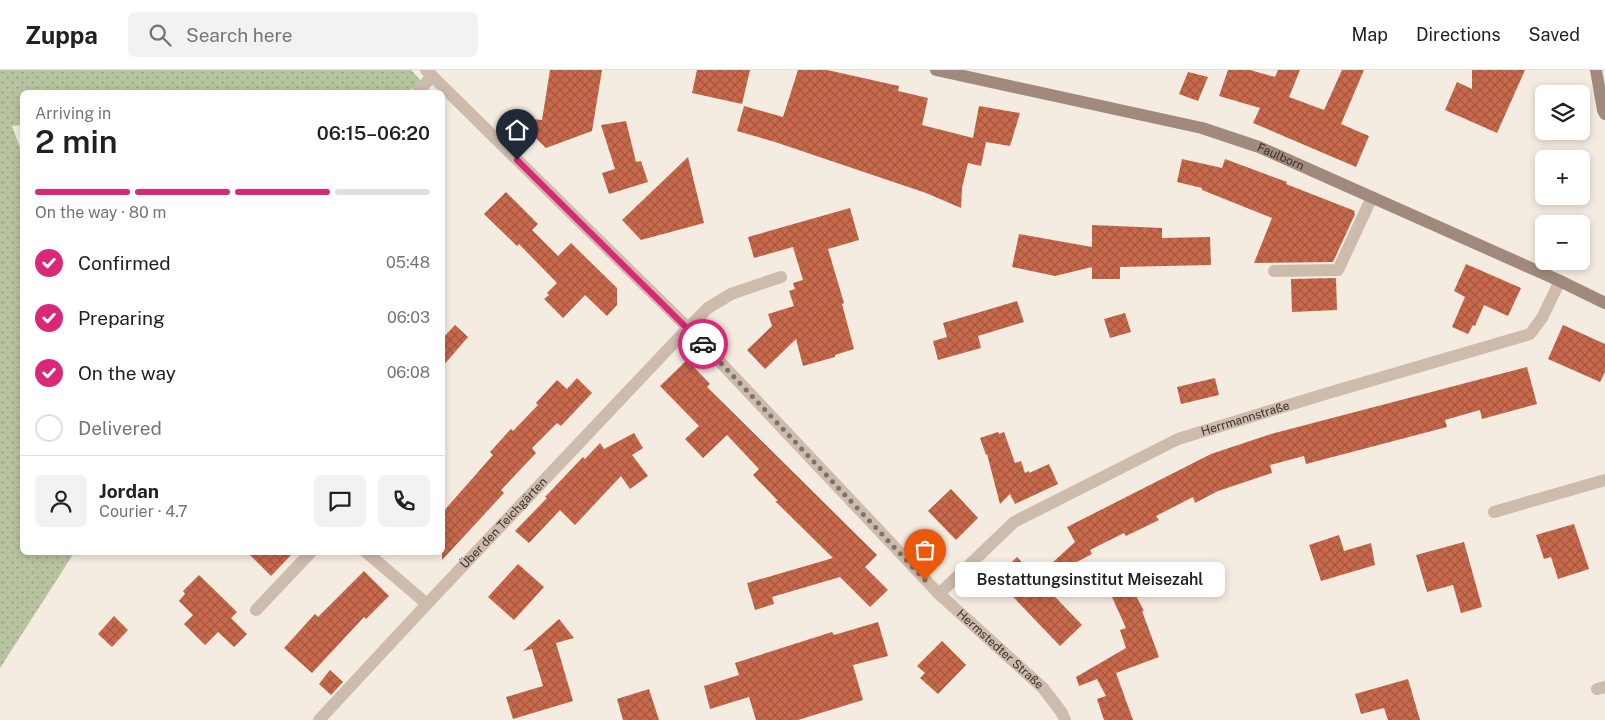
<!DOCTYPE html>
<html lang="en">
<head>
<meta charset="utf-8">
<style>
  :root { --surface:#fff; --page:#f2f2f2; --text:#202124; --muted:#757577; --line:#e0e0e0; --accent:#db2777 }
  body { margin:0; font-family:"Public Sans",sans-serif; background:var(--page); color:var(--text); height:100vh; display:flex; flex-direction:column; font-size:19px; white-space:nowrap }
  * { box-sizing:border-box; margin:0 }
  p { font-size:16px; color:var(--muted) }
  .icon { flex:none; width:28px; height:28px; fill:none; stroke:currentColor; stroke-width:2; stroke-linecap:round; stroke-linejoin:round }
  .map { position:relative; flex:1; overflow:hidden }
  .sheet { position:absolute; left:20px; top:20px; width:425px; height:465px; display:flex; flex-direction:column; background:var(--surface); border-radius:8px; box-shadow:0 2px 8px #0003 }
  .sheet>* { flex:none }
  .controls { position:absolute; left:1535px; top:15px; display:grid; gap:10px }
  .controls a { display:grid; place-items:center; width:55px; height:55px; border-radius:8px; background:var(--surface); box-shadow:0 2px 8px #0003; font-size:25px }
  .pin { position:absolute; display:grid; place-items:center; width:42px; height:42px; color:#fff; margin:-51px -21px; border-radius:50% 50% 50% 0; rotate:-45deg; box-shadow:0 0 5px #0007 }
  .pin .icon { rotate:45deg }
  .courier { position:absolute; display:grid; place-items:center; width:50px; height:50px; margin:-25px; border:4px solid #db2777; border-radius:50%; background:#fff; color:#222; box-shadow:0 1px 6px #0007 }
  .bubble { position:absolute; height:35px; border-radius:8px; background:var(--surface); box-shadow:0 2px 8px #0003; font-size:16px; font-weight:600; line-height:35px; text-align:center }
  .head em { font-style:normal; font-weight:600 }
  .head div { display:flex; flex-direction:column-reverse }
  .head { display:flex; align-items:center; justify-content:space-between; height:85px; padding:0 15px }
  h1 { font-size:32px; font-weight:600; line-height:38px }
  .bar { display:grid; grid-template-columns:repeat(4,1fr); gap:8px 5px; align-content:center; height:60px; padding:0 15px }
  .bar i { height:6px; border-radius:4px; background:var(--line) }
  .bar .current { background:var(--accent) }
  .bar p { grid-column:span 4 }
  .line { display:flex; align-items:center; gap:12px; padding:0 15px; border-top:1px solid var(--line) }
  .line div { flex:1 }
  .round { display:grid; place-items:center; flex:none; width:52px; height:52px; border-radius:8px; background:var(--page) }
  ol { padding:0 15px; list-style:none }
  li { display:flex; align-items:center; gap:15px; height:55px }
  li p { margin-inline-start:auto }
  li .icon { padding:5px; border-radius:50%; background:var(--accent); color:#fff; stroke-width:4 }
  li:last-child { color:var(--muted) }
  li i { width:28px; height:28px; border:2px solid var(--line); border-radius:50% }
  header { display:flex; align-items:center; gap:30px; box-sizing:border-box; height:70px; padding:0 25px; background:var(--surface); border-bottom:1px solid var(--line) }
  header strong { font-size:24px }
  nav { display:flex; gap:28px; margin-inline-start:auto; font-size:18px }
  .search { width:350px; height:45px; background:var(--page); display:flex; align-items:center; gap:12px; box-sizing:border-box; padding:0 18px; border-radius:8px; color:var(--muted); font-size:19px }
  .map>svg:first-child { display:block }
  .park { fill:url(#park-dots) }
  .building { fill:url(#building-cross-hatch) }
  .lines { fill:none; stroke-linecap:round; stroke-linejoin:round }
  .lane { stroke:#cdbbac; stroke-width:12 }
  .street { stroke:#cdbbac; stroke-width:12 }
  .secondary { stroke:#a18a7d; stroke-width:12 }
  .done { stroke:#7c716b; stroke-width:5; stroke-dasharray:0 9 }
  .route { stroke:#db2777; stroke-width:6 }
  .labels { text-anchor:middle; dominant-baseline:central; stroke-width:5; stroke-linejoin:round; paint-order:stroke }
  .street-label { font-size:12px; fill:#3b302b; stroke:#fbf5ee }
</style>
</head>
<body>
<header>
<strong>Zuppa</strong>
<div class="search"><svg class="icon" aria-label="search" viewBox="0 0 24 24"><circle cx="10" cy="10" r="6"/><path d="M15 15l6 6"/></svg>Search here</div>
<nav><a>Map</a><a>Directions</a><a>Saved</a></nav>
</header>
<div class="map">
<svg width="1605" height="650" viewBox="0 0 1605 650">
  <defs>
    <pattern id="park-dots" width="8" height="8" patternUnits="userSpaceOnUse" patternTransform="scale(1.25)"><rect width="8" height="8" fill="#b8c4a0"/><path d="M2 2h.1M6 6h.1" fill="none" stroke="#97a083" stroke-width="1.8" stroke-linecap="round"/></pattern>
    <pattern id="building-cross-hatch" width="8" height="8" patternUnits="userSpaceOnUse" patternTransform="scale(1.25)"><rect width="8" height="8" fill="#c8694b"/><path d="M0 0l8 8M0 8l8-8" fill="none" stroke="#a4573f"/></pattern>
  </defs>
  <rect width="100%" height="100%" fill="#f4ebe1"/>
  <path class="park" d="M0,0H411L422,12L407,22H22V55L12,56L22,83V482L74,483L0,598Z"/>
  <path class="building" d="M550,0H602L592,61L546,78L514,47L542,50Z
    M697,0H750L742,34L692,23Z
    M798,0H827L899,16L898,21L928,28L922,55L973,68L979,36L1020,43L1010,76L986,72L981,96L968,93L962,118L961,138L926,123L775,72L737,61L744,36L783,47Z
    M1228,0H1250L1275,7L1278,0H1300L1289,27L1324,40L1342,0H1364L1341,54L1369,66L1356,97L1253,53L1260,38L1219,26Z
    M1472,0H1525L1497,63L1445,40L1457,12L1472,19Z
    M1188,2L1208,7L1198,31L1179,24Z
    M626,51L636,92L641,91L648,112L609,124L602,103L615,99L601,55Z
    M688,87L704,153L641,170L622,150Z
    M1182,89L1222,98L1225,89L1287,112L1286,114L1355,141L1354,143L1355,144L1333,192L1254,193L1272,148L1202,120V118L1177,112Z
    M506,122L538,154L532,160L558,186L571,173L617,218V235L607,246L585,225L563,248L544,229L549,225L547,223L557,213L519,174L517,176L484,144Z
    M850,138L859,170L828,179L844,233L842,234L854,279L835,285V287L803,296L796,269L765,299L747,280L772,256L768,244L794,236L789,221L795,219L793,213L803,210L793,177L754,188L748,167Z
    M1092,155L1162,158V168L1210,167L1211,195L1120,197V209H1092V197L1055,206L1012,197L1019,164L1092,177Z
    M1466,194L1521,218L1508,246L1484,235L1475,256L1473,255L1468,264L1452,257L1465,227L1454,221Z
    M1336,208L1337,240L1292,242L1291,209Z
    M1017,231L1024,252L978,266L981,278L938,290L933,271L947,267L943,253Z
    M1125,243L1131,262L1110,268L1104,249Z
    M455,255L468,267L442,297V269Z
    M1563,255L1605,274V302L1600,312L1548,289Z
    M687,290L710,314L707,317L877,485L865,497L888,520L870,537L840,507L772,527L774,534L755,540L747,513L833,488L775,431H778L753,405L759,399L727,365L703,388L685,369L699,356L660,316Z
    M1527,297L1537,334L1482,349L1480,340L1445,350L1447,357L1306,394L1304,386L1270,395L1272,403L1218,421L1195,433L1193,427L1156,446L1159,450L1126,466L1124,463L1090,480L1092,484L1044,509L1040,504L1075,472L1067,457L1211,384L1271,364Z
    M577,308L592,323L561,356L557,353L532,378L536,383L501,420L504,423L442,490V443L493,385L490,382L511,359L513,361L538,335L536,333L557,310L567,319Z
    M1215,308L1219,325L1181,334L1177,317Z
    M998,362L999,364L1004,362L1015,393L1021,391L1025,403L1029,401V403L1049,394L1058,414L1015,434L1010,424L1000,434L987,384L986,385L980,368Z
    M634,363L643,378L632,385L648,406L630,419L621,406L575,455L560,440L529,473L515,461L547,428L545,427L583,387L585,389L600,373L604,379Z
    M951,419L978,448L956,470L928,441Z
    M1574,454L1589,499L1558,509L1551,487L1544,489L1536,465Z
    M1339,465L1344,481L1371,473L1375,495L1321,511L1309,475Z
    M1464,472L1482,537L1461,543L1453,515L1427,522L1416,485Z
    M247,482H294L271,506Z
    M1017,487L1082,555L1060,576L995,508Z
    M518,494L544,517L514,550L488,527Z
    M364,501L389,526L366,549L364,547L312,603L284,578L315,544L318,547Z
    M199,505L237,542L231,548L247,564L234,577L218,562L205,575L184,554L193,545L179,531L185,524L183,521Z
    M1131,516L1144,541H1142L1159,587L1116,603L1133,650H1104L1097,629L1106,626L1097,609L1079,616L1076,607L1126,578L1120,560L1126,558L1112,527Z
    M114,546L128,560L112,577L98,564Z
    M559,549L574,568L556,573L573,631L513,649L506,627L543,616L532,579L523,581Z
    M878,552L888,586L853,595L863,630L798,650H756L749,627L710,639L704,616L739,605L735,593L832,562L834,565Z
    M942,571L966,595L938,624L920,608L925,603L917,596Z
    M330,600L343,612L331,625L319,614Z
    M1408,609L1420,650H1388L1384,638L1361,644L1355,624Z
    M649,619L659,650H623L617,629Z"/>
  <g class="lines">
    <path class="lane" d="M418,22L432,6
      M1274,201L1338,200L1372,127
      M688,258L708,238L731,224L781,207
      M1494,442L1605,410
      M1597,619L1605,617"/>
    <g class="street">
      <path id="s1" d="M426,0L688,258L939,524L1043,618L1062,643L1065,650"/>
      <path d="M366,482L427,534"/>
      <path id="s2" d="M939,524L1014,452L1178,369L1325,324L1530,264L1542,248L1560,211"/>
      <path d="M256,540L311,482"/>
      <path id="s3" d="M319,650L427,534L688,258"/>
    </g>
    <g class="secondary">
      <path id="s4" d="M936,0L1202,58L1259,77L1560,211L1605,233"/>
      <path d="M1596,0L1603,40L1605,44"/>
    </g>
  </g>
  <g class="lines">
    <path class="done" d="M703,274L925,510"/>
    <path class="route" d="M517,90L703,274"/>
  </g>
  <g class="labels">
    <g class="street-label">
      <text stroke="none"><textPath href="#s4" startOffset="356">Faulborn</textPath></text>
      <text stroke="none"><textPath href="#s2" startOffset="358">Herrmannstraße</textPath></text>
      <text stroke="none"><textPath href="#s3" startOffset="270">Über den Teichgärten</textPath></text>
      <text stroke="none"><textPath href="#s1" startOffset="816">Hermstedter Straße</textPath></text>
    </g>
  </g>
</svg>
<div class="controls">
<a><svg class="icon" aria-label="layers" viewBox="0 0 24 24"><path d="M12 4l9 5-9 5-9-5zM3 14l9 5 9-5"/></svg></a>
<a>+</a>
<a>−</a>
</div>
<div class="pin" style="left:925px;top:510px;background:#ea580c"><svg class="icon" aria-label="bag" viewBox="0 0 24 24"><path d="M5 8h14l-1 12H6zM9 8a3 3 0 0 1 6 0"/></svg></div>
<div class="pin" style="left:517px;top:90px;background:#1f2937"><svg class="icon" aria-label="home" viewBox="0 0 24 24"><path d="M3 11l9-7 9 7M6 9v11h12V9"/></svg></div>
<div class="courier" style="left:703px;top:274px"><svg class="icon" aria-label="car" viewBox="0 0 24 24"><path d="M5 17H2v-5l4-1 3-4h7l3 4 3 1v5h-3M9 17h6M6 11h13"/><circle cx="7" cy="17" r="2"/><circle cx="17" cy="17" r="2"/></svg></div>
<div class="bubble" style="left:955px;top:492px;width:270px">Bestattungsinstitut Meisezahl</div>
<section class="sheet">
<div class="head"><div><h1>2 min</h1><p>Arriving in</p></div><em>06:15–06:20</em></div>
<div class="bar"><i class="current"></i><i class="current"></i><i class="current"></i><i></i><p>On the way · 80 m</p></div>
<ol>
<li><svg class="icon" aria-label="check" viewBox="0 0 24 24"><path d="M5 12l5 5 9-10"/></svg>Confirmed<p>05:48</p></li>
<li><svg class="icon" aria-label="check" viewBox="0 0 24 24"><path d="M5 12l5 5 9-10"/></svg>Preparing<p>06:03</p></li>
<li><svg class="icon" aria-label="check" viewBox="0 0 24 24"><path d="M5 12l5 5 9-10"/></svg>On the way<p>06:08</p></li>
<li><i></i>Delivered</li>
</ol>
<div class="line" style="height:90px"><a class="round"><svg class="icon" aria-label="person" viewBox="0 0 24 24"><circle cx="12" cy="8" r="4"/><path d="M4 21q1-7 8-7t8 7"/></svg></a><div><b>Jordan</b><p>Courier · 4.7</p></div><a class="round"><svg class="icon" aria-label="chat" viewBox="0 0 24 24"><path d="M4 5h16v11H9l-5 4z"/></svg></a><a class="round"><svg class="icon" aria-label="phone" viewBox="0 0 24 24"><path d="M5 4h4l2 5-3 2q2 4 5 5l2-3 5 2v4C11 20 4 13 5 4z"/></svg></a></div>
</section>
</div>
</body>
</html>
